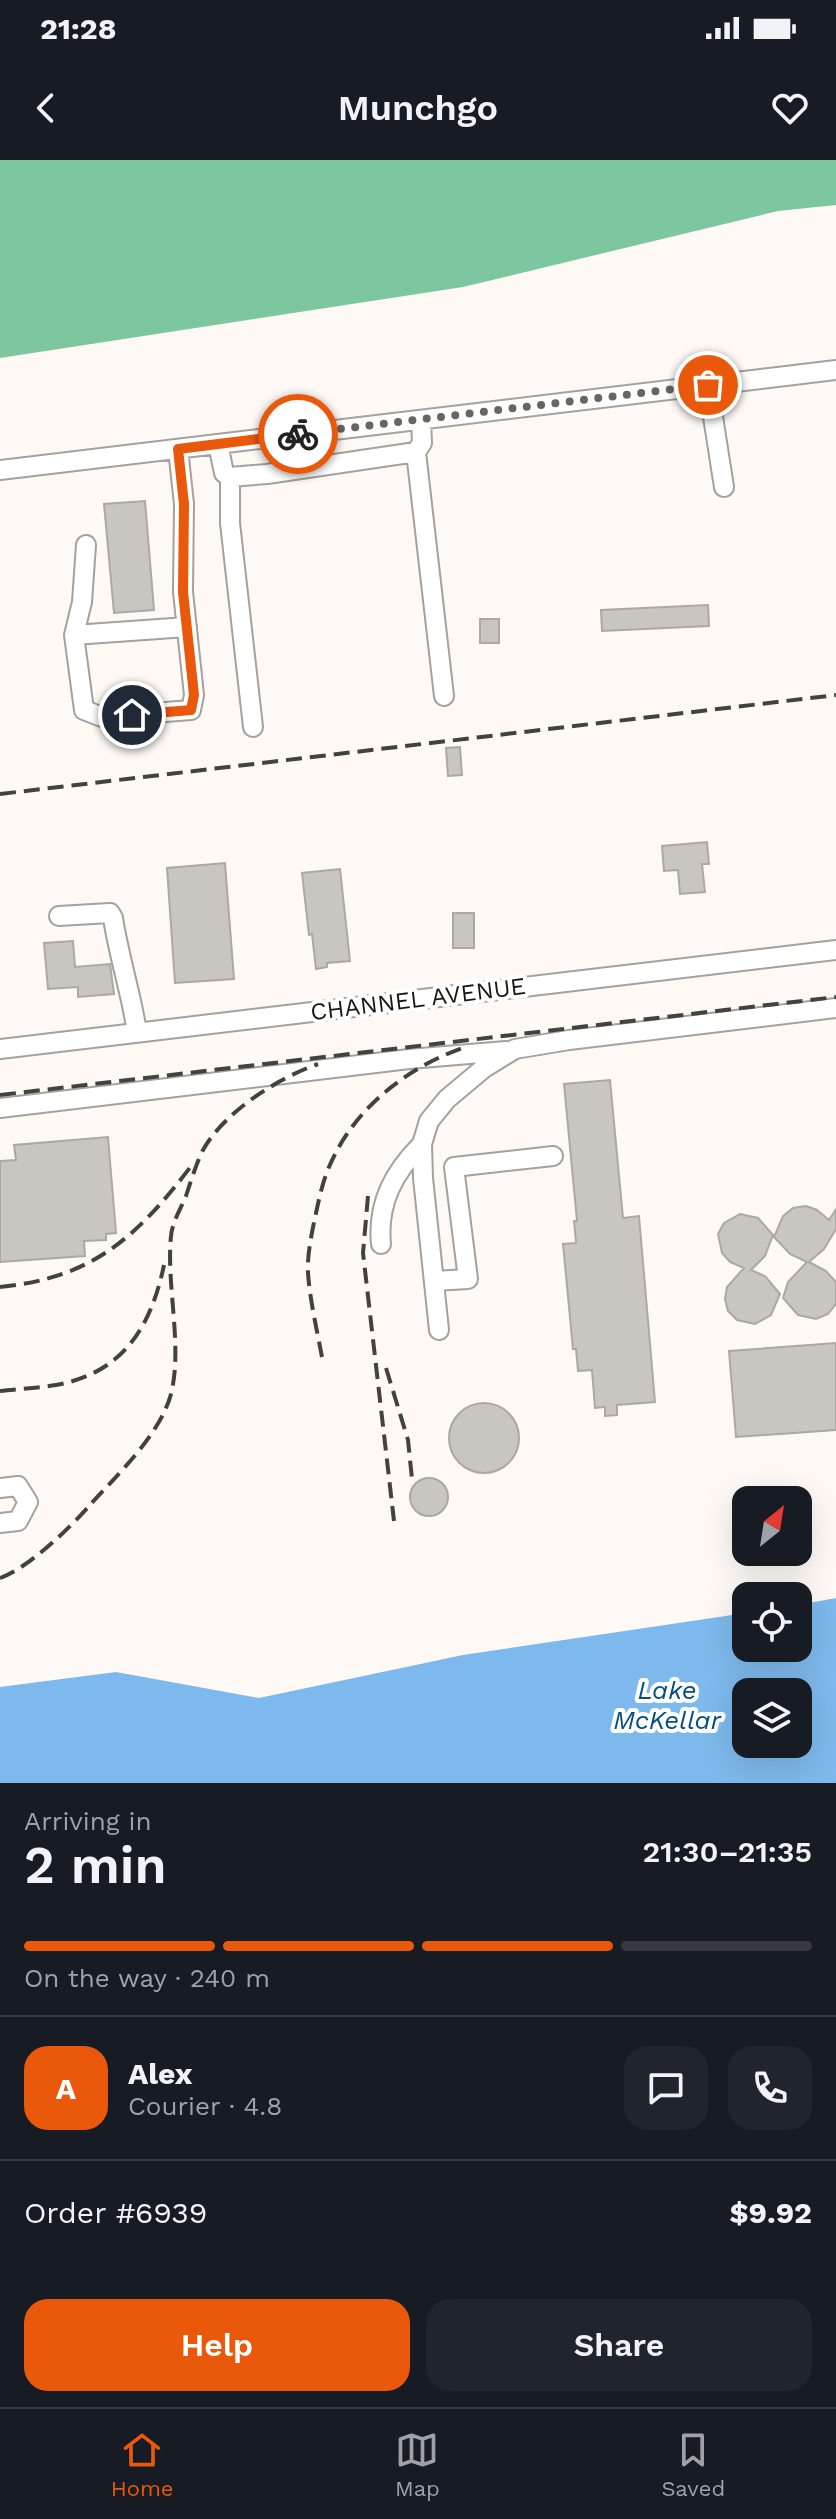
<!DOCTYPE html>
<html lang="en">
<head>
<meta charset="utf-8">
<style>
  :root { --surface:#171b24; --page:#20242c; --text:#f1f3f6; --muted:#9ea1a6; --line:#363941; --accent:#ea580c }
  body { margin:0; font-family:"Work Sans",sans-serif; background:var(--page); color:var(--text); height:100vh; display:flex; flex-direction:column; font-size:30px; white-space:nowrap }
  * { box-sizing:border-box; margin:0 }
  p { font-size:26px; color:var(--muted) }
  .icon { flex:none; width:44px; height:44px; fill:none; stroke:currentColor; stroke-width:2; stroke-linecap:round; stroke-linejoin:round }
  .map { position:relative; height:1623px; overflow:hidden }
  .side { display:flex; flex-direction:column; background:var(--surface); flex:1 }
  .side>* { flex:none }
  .needle { width:52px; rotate:30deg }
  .buttons { position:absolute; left:732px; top:1326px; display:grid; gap:16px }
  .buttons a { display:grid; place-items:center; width:80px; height:80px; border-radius:16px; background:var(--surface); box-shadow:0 8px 32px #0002; font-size:40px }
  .pin { position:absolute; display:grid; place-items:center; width:68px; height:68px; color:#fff; margin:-34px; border:4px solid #fff; border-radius:50%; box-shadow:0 2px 8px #0007 }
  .courier { position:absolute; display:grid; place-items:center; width:80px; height:80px; margin:-40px; border:6px solid #ea580c; border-radius:50%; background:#fff; color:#222; box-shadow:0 2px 10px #0007 }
  .overview em { font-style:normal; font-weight:600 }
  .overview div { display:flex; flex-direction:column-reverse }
  .overview { display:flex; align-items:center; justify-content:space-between; height:136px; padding:0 24px }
  h1 { font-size:52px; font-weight:600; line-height:60px }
  .bar { display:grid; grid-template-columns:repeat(4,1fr); gap:12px 8px; align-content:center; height:96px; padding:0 24px }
  .bar i { height:10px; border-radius:6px; background:var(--line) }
  .bar .current { background:var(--accent) }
  .bar p { grid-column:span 4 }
  .line { display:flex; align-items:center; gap:20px; padding:0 24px; border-top:2px solid var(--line) }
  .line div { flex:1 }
  .round { display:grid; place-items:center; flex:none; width:84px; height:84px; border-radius:24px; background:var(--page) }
  .cta { display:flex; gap:16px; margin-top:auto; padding:16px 24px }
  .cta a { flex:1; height:92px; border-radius:24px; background:var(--accent); color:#fff; font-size:32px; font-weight:600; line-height:92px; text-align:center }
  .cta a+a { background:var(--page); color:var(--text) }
  .status { display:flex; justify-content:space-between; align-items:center; height:56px; padding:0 40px; background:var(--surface); direction:ltr }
  .status svg { height:22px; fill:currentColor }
  header { display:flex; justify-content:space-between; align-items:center; height:104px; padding:0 24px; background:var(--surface); font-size:36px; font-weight:600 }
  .menu { display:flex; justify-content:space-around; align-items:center; height:112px; border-top:2px solid var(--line); background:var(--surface); font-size:22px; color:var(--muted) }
  .menu a { display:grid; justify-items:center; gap:4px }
  .menu .current { color:var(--accent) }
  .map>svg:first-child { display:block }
  .forest { fill:#7cc79f }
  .water { fill:#7db9ec; fill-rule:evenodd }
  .building { fill:#c9c5c1; stroke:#aca8a3; stroke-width:2 }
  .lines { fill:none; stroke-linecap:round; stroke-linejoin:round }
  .minor-casing { stroke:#a5a19c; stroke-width:22 }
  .minor { stroke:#fff; stroke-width:18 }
  .rail { stroke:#43423f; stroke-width:4; stroke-dasharray:16 8; stroke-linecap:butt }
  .done { stroke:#686563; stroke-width:8; stroke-dasharray:0 14.4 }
  .route { stroke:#ea580c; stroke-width:10 }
  .labels { text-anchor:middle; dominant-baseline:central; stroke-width:8; stroke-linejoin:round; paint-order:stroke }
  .street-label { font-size:24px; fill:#171614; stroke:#fff }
  .water-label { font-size:26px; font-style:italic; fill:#054e7d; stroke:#fff }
</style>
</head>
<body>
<div class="status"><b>21:28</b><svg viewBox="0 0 49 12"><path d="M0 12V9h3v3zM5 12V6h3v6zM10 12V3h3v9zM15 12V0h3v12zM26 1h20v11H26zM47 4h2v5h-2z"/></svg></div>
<header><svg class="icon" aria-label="back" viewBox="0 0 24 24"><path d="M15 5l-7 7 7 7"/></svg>Munchgo<svg class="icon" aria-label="heart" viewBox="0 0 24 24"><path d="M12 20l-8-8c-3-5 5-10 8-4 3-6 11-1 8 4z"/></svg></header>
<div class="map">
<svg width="836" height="1623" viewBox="0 0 836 1623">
  <rect width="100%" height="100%" fill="#fef9f5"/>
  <path class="forest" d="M0,0H836V45L778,51L463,127L0,198Z"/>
  <path class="water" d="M836,1438V1623H0V1527L116,1512L259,1538L463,1495L746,1453V1488H798V1445ZM746,1532H798V1584H746Z"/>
  <path class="building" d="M145,341L154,450L114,453L104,344Z
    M708,445L709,466L602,471L601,450Z
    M480,459H499V483H480Z
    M460,587L462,615L448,616L446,588Z
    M707,682L709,704H702L705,732L680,734L678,710L664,711L662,686Z
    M225,703L234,819L175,823L167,708Z
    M340,709L350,801L327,803V807L316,809L312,774L309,775L302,713Z
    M453,753H474V788H453Z
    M73,781L75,807L110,804L114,834L78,837V827L48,829L44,783Z
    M610,920L623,1058L639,1056L655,1242L617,1245V1255L605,1256V1247L595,1248L592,1210L578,1211L576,1189H573L563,1084L576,1083L574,1061H577L564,924Z
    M108,977L116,1073L106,1074V1080L84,1081L85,1096L0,1102V1001L16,1000L14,985Z
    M806,1046L817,1050L829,1060L836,1049V1069L824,1089L809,1102L826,1111L836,1122V1144L828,1154L816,1159L798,1155L783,1138L788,1122L807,1102L790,1094L774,1077L783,1056L793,1048Z
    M740,1054L758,1058L773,1075L765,1096L751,1110L765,1116L780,1134L771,1155L755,1164L737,1160L728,1151L725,1139L727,1127L744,1108L730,1102L722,1093L718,1074L724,1063Z
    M836,1183V1270L736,1277L729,1191Z
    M449 1278a35 35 0 1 1 70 0a35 35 0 1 1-70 0Z
    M410 1337a19 19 0 1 1 38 0a19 19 0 1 1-38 0Z"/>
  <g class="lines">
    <defs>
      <path id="minor" d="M708,225L724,327
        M218,284L224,313L230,317L267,314L416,292L422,283L421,260
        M416,292L444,536
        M0,310L836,210
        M230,317V363L253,567
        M86,385L82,442L74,475L84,550L102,557L191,550L194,535L183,432L184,344L178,289
        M74,475L187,467
        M59,756L110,753L113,758C119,797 131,833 137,872
        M0,889L836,790
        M0,948L409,899L506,891
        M381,1084C377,1043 394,1012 422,984
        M434,1121L468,1119L454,1007L553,996
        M439,1170L423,1018L422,984L429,961L447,939L484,908L515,889L569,880L836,848
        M0,1328L18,1326L28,1342L18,1361L0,1363"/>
    </defs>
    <use href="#minor" class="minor-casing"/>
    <use href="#minor" class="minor"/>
    <path class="rail" d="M0,634L836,535
      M0,935L836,837
      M368,1036L363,1093L394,1361
      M0,1127C93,1118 137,1077 192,1005
      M322,1197C317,1170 310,1141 308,1113C307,1094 312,1072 316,1053C319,1039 322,1025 327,1012C351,950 406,907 468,886
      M386,1208L408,1280L412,1319
      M0,1231C18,1229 37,1228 56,1225C123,1213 151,1167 164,1105
      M0,1418C27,1409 70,1368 89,1346C117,1315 160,1275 171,1234C183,1186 166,1125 171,1076C172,1063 181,1048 186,1036C191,1021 196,1004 203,990C224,952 278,918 318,904"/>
  </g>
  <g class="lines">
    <path class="done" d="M298,274L708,225"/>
    <path class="route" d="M132,555L191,550L194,535L183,432L184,344L178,289L298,274"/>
  </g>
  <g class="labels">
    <g class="street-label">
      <text transform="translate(418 839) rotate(-7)">CHANNEL AVENUE</text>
    </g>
    <g class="water-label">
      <text x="667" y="1530">Lake<tspan x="667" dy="30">McKellar</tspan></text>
    </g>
  </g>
</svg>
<div class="buttons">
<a><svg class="needle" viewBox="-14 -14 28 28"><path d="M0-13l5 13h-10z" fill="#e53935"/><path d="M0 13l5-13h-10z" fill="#9ea1a6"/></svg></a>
<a><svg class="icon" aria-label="locate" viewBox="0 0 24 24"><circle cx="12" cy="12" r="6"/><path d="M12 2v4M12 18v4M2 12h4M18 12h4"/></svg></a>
<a><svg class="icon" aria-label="layers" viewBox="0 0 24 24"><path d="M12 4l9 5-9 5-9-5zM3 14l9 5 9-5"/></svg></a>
</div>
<div class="pin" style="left:708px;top:225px;background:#ea580c"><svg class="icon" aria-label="bag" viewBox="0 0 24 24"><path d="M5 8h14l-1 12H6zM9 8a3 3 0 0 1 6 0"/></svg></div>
<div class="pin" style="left:132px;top:555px;background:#1f2937"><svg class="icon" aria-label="home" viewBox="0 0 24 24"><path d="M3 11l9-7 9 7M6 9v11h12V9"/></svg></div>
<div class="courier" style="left:298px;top:274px"><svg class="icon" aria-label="bike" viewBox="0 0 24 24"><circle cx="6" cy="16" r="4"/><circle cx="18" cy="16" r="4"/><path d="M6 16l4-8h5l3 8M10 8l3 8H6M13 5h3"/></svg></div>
</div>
<section class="side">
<div class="overview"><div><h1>2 min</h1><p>Arriving in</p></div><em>21:30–21:35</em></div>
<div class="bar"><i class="current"></i><i class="current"></i><i class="current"></i><i></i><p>On the way · 240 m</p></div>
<div class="line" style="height:144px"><b class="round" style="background:var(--accent);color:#fff">A</b><div><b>Alex</b><p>Courier · 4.8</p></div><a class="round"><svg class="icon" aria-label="chat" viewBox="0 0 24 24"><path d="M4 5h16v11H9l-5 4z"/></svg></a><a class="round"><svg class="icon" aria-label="phone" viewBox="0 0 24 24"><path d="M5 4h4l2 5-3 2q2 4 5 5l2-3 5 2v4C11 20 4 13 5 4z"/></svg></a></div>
<div class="line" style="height:104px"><div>Order #6939</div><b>$9.92</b></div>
<div class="cta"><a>Help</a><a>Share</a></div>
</section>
<nav class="menu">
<a class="current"><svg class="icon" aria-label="home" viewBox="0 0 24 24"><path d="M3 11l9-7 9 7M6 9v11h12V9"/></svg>Home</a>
<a><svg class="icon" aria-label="map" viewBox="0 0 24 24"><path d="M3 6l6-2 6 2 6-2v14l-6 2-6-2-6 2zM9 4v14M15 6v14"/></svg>Map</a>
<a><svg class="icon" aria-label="saved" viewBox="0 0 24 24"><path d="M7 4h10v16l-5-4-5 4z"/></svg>Saved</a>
</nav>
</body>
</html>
